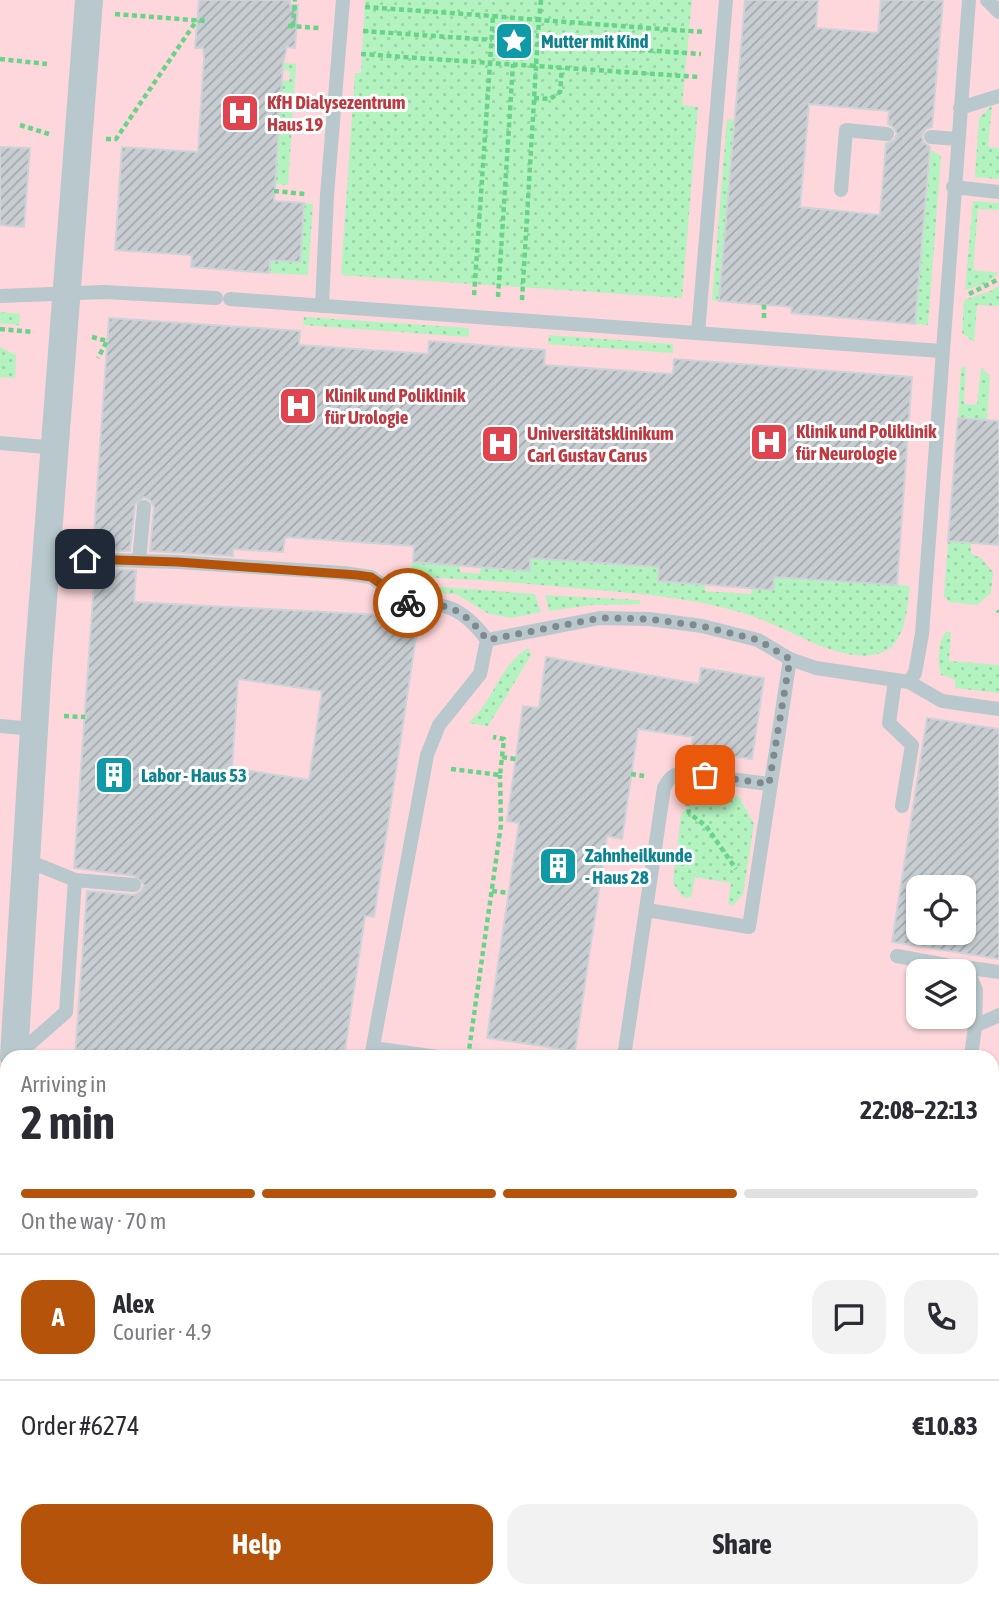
<!DOCTYPE html>
<html lang="en">
<head>
<meta charset="utf-8">
<style>
  :root { --surface:#fff; --page:#f2f2f3; --text:#2b2b33; --muted:#7c7c81; --line:#e1e1e2; --accent:#b45309 }
  body { margin:0; font-family:"Asap Condensed",sans-serif; background:var(--page); color:var(--text); height:100vh; display:flex; flex-direction:column; font-size:26px; white-space:nowrap }
  * { box-sizing:border-box; margin:0 }
  p { font-size:23px; color:var(--muted) }
  .icon { flex:none; width:38px; height:38px; fill:none; stroke:currentColor; stroke-width:2; stroke-linecap:round; stroke-linejoin:round }
  .map { position:relative; flex:1; overflow:hidden }
  .drawer { position:absolute; left:0px; top:1050px; width:999px; height:548px; display:flex; flex-direction:column; background:var(--surface); border-radius:21px 21px 0 0; box-shadow:0 2px 5px #0004 }
  .drawer>* { flex:none }
  .fabs { position:absolute; left:906px; top:875px; display:grid; gap:14px }
  .fabs a { display:grid; place-items:center; width:70px; height:70px; border-radius:14px; background:var(--surface); box-shadow:0 2px 5px #0004; font-size:35px }
  .pin { position:absolute; display:grid; place-items:center; width:60px; height:60px; color:#fff; margin:-30px; border-radius:14px; box-shadow:0 4px 10px #0006 }
  .courier { position:absolute; display:grid; place-items:center; width:70px; height:70px; margin:-35px; border:5px solid #b45309; border-radius:50%; background:#fff; color:#222; box-shadow:0 2px 9px #0007 }
  .overview em { font-style:normal; font-weight:700 }
  .overview div { display:flex; flex-direction:column-reverse }
  .overview { display:flex; align-items:center; justify-content:space-between; height:119px; padding:0 21px }
  h1 { font-size:46px; font-weight:700; line-height:52px }
  .bar { display:grid; grid-template-columns:repeat(4,1fr); gap:10px 7px; align-content:center; height:84px; padding:0 21px }
  .bar i { height:9px; border-radius:5px; background:var(--line) }
  .bar .on { background:var(--accent) }
  .bar p { grid-column:span 4 }
  .line { display:flex; align-items:center; gap:18px; padding:0 21px; border-top:2px solid var(--line) }
  .line div { flex:1 }
  .round { display:grid; place-items:center; flex:none; width:74px; height:74px; border-radius:21px; background:var(--page) }
  .primary-button { display:flex; gap:14px; margin-top:auto; padding:14px 21px }
  .primary-button a { flex:1; height:80px; border-radius:21px; background:var(--accent); color:#fff; font-size:28px; font-weight:700; line-height:80px; text-align:center }
  .primary-button a+a { background:var(--page); color:var(--text) }
  .map>svg:first-child { display:block }
  .medical { fill:#fdd7db; fill-rule:evenodd }
  .green { fill:url(#green-dots) }
  .building { fill:url(#building-hatch); stroke:#cfd3d8; stroke-width:2; fill-rule:evenodd }
  .lines { fill:none; stroke-linecap:round; stroke-linejoin:round }
  .path { stroke:#68d489; stroke-width:4.5; stroke-dasharray:5 3.5; stroke-linecap:butt }
  .lane { stroke:#b8c8cd; stroke-width:14 }
  .street { stroke:#b8c8cd; stroke-width:28 }
  .done { stroke:#7f898e; stroke-width:7; stroke-dasharray:0 12.6 }
  .route { stroke:#b45309; stroke-width:9 }
  .labels { text-anchor:middle; dominant-baseline:central; stroke-width:6; stroke-linejoin:round; paint-order:stroke }
  .culture-label { font-size:19px; font-weight:bold; fill:#0d838f; stroke:#fff; text-anchor:start }
  .health-label { font-size:19px; font-weight:bold; fill:#be3a42; stroke:#fff; text-anchor:start }
</style>
</head>
<body>
<div class="map">
<svg width="999" height="1597" viewBox="0 0 999 1597">
  <defs>
    <pattern id="green-dots" width="8" height="8" patternUnits="userSpaceOnUse" patternTransform="scale(1.75)"><rect width="8" height="8" fill="#b3f3bf"/><path d="M2 2h.1M6 6h.1" fill="none" stroke="#9bd2a6" stroke-width="1.8" stroke-linecap="round"/></pattern>
    <pattern id="building-hatch" width="6" height="6" patternUnits="userSpaceOnUse" patternTransform="scale(1.75)"><rect width="6" height="6" fill="#c7cdd1"/><path d="M-1 1l2-2M0 6l6-6M5 7l2-2" fill="none" stroke="#a3a9ad"/></pattern>
  </defs>
  <rect width="100%" height="100%" fill="#efebec"/>
  <path class="medical" d="M0,0H999V1372L992,1371V1057H7V1591H862V1597H0ZM919,887H964V933H919ZM919,971H964V1017H919Z"/>
  <path class="green" d="M365,0H692L682,105L698,107L682,298L341,275L355,73H361Z
    M284,63L296,64L288,185L275,184L282,80L289,81L290,71L283,70Z
    M992,105L988,147L999,148V179L975,177L979,118Z
    M727,119L735,120L719,301L712,300Z
    M931,150L941,156L928,325L915,324Z
    M973,201L999,203V210L978,209L973,270L999,273L987,283L965,290Z
    M304,203L313,204L308,275L269,273L270,260L300,261Z
    M999,285V306L977,305L974,342L962,333L964,300L991,291Z
    M0,312L20,314L19,325L0,323Z
    M304,317L469,328V337L303,325Z
    M549,335L673,344V353L548,344Z
    M0,347L16,355L15,378L0,377Z
    M966,366L964,404L977,405L981,367L990,376L987,420L958,418L961,368Z
    M532,533L556,560L635,566L661,542L658,581L705,584V591L751,594L752,588L774,576L910,586C907,607 906,643 883,652C844,668 788,627 752,616C695,597 633,593 573,588C518,583 463,578 408,577L413,562L460,566V572L480,574L481,567L529,571Z
    M948,541L971,543V554L981,558L993,572L991,593L977,605L949,602L944,596Z
    M416,585L535,594L541,612L511,618L489,614L456,594L415,592Z
    M545,595L640,600V604L591,605L549,611Z
    M946,632H951L949,661L999,665V693L955,688V679L941,675C937,663 938,641 946,632Z
    M528,648L531,655L488,726L468,723C494,702 499,665 528,648Z
    M705,791L739,797L754,824L743,894L733,905L728,904L731,883L695,877L691,898L683,897L673,883L681,814Z"/>
  <path class="building" d="M199,0H290V5H298L295,48L287,47L283,63L274,201L304,203L300,262L270,260L269,273L191,267L192,255L115,250L122,147L198,152L204,58L203,48H195Z
    M745,0H818L816,28L878,33L881,0H943L932,127L926,129L922,136L923,142L930,147L915,324L791,313L792,307L719,301ZM809,104L889,111L888,124L893,127L897,134L894,140L886,144L880,215L800,207Z
    M0,147L30,148L24,227L0,225Z
    M109,318L300,331L299,345L428,354L429,341L545,350L544,365L673,374L674,359L912,377L897,585L774,577L773,590L658,581L659,567L530,558V571L413,562L414,546L285,537L283,552L233,549V556L150,551L154,507L150,500L144,497L135,505L130,551L96,550L93,548Z
    M958,418L999,421V545L948,541Z
    M95,569L136,570L134,602L419,617L374,917L365,916L344,1057H75L87,891L134,895L141,891L144,885L135,876L74,868ZM238,679L322,691L309,780L232,768Z
    M546,657L699,684L701,668L764,678L752,759L691,750L693,737L638,729L622,839L607,836L575,1051L487,1038L519,823L507,821L523,706L539,708Z
    M927,718L999,729V959L892,942ZM919,887H964V933H919Z"/>
  <g class="lines">
    <path class="path" d="M541,0L539,20L704,32
      M365,7L493,16
      M115,14L205,21
      M493,16L539,20L536,66L490,63Z
      M288,26L319,28
      M293,27L295,0
      M363,31L492,40
      M538,43L701,54
      M361,54L490,63L474,296
      M0,59L47,64
      M534,98L550,99L560,92L562,68
      M20,125L49,134
      M106,139H116L197,20
      M274,191L305,194
      M969,294L999,279
      M498,297L513,64
      M522,300L536,66L699,77
      M764,318V304
      M0,329L34,332
      M92,337L107,341L98,358
      M998,610L999,612
      M64,716L85,717
      M502,757L516,759
      M451,769L500,775L504,739L493,737
      M631,774L644,776
      M687,801L689,813L706,826L736,869
      M492,891L509,893
      M468,1057L501,825L500,775
      M992,1407L999,1408
      M992,1549L999,1547
      M752,1591L772,1597
      M805,1591L808,1597
      M649,1597L652,1591"/>
    <path class="lane" d="M987,0L999,12
      M960,108L999,96
      M931,137L958,139
      M953,187L999,192
      M841,190L846,130L887,134
      M0,296L104,292L216,298
      M230,299L941,351
      M322,306L327,195L343,0
      M698,333L726,0
      M0,443L56,448
      M47,558L178,562L343,573L371,577L415,608C447,598 469,615 487,640L480,674L439,725L427,755L371,1057
      M139,561L144,507
      M487,640L600,618L649,619L702,626L758,640L790,659L816,668L909,682L942,701L999,709
      M895,680L889,723L912,745L902,806
      M909,682L915,673L922,634L969,0
      M0,726L34,729
      M26,860L75,880L134,885
      M647,910L749,927L790,659
      M897,956L946,965L961,971
      M958,966L999,972
      M964,973L970,976L976,990L975,1026
      M373,1048L438,1057
      M16,1056L66,1012L75,880
      M624,1057L664,788C669,778 673,774 684,773L769,784
      M971,1057L975,1026L999,1015
      M992,1097L999,1098
      M887,1597V1591"/>
    <path class="street" d="M14,1057L38,665L89,0
      M0,1277L7,1162
      M296,1597L297,1591"/>
  </g>
  <g class="lines">
    <path class="done" d="M408,603L415,608C447,598 469,615 487,640L600,618L649,619L702,626L758,640L790,659L769,784L705,775"/>
    <path class="route" d="M85,559L178,562L357,575L371,577L408,603"/>
  </g>
  <defs>
    <symbol id="sight-square" viewBox="-11 -11 22 22"><rect x="-9" y="-9" width="18" height="18" rx="4" fill="#0f9aa8" stroke="#fff"/><path d="M0-6L1.8-2.2L6-1.7L2.9 1.2L3.7 5.4L0 3.3L-3.7 5.4L-2.9 1.2L-6-1.7L-1.8-2.2Z" fill="#fff"/></symbol>
    <symbol id="hospital-square" viewBox="-11 -11 22 22"><rect x="-9" y="-9" width="18" height="18" rx="4" fill="#e0444e" stroke="#fff"/><path d="M-5-5h3v3.5h4V-5h3V5h-3V1.5h-4V5h-3Z" fill="#fff"/></symbol>
    <symbol id="building-square" viewBox="-11 -11 22 22"><rect x="-9" y="-9" width="18" height="18" rx="4" fill="#0f9aa8" stroke="#fff"/><path d="M-4-6H4V6H1V3H-1V6H-4ZM-2.5-4.3h1.7v1.8h-1.7ZM.8-4.3h1.7v1.8H.8ZM-2.5-1h1.7V.8h-1.7ZM.8-1h1.7V.8H.8Z" fill="#fff"/></symbol>
  </defs>
  <g fill-rule="evenodd">
    <use href="#sight-square" x="492" y="19" width="44" height="44"/>
    <use href="#hospital-square" x="218" y="91" width="44" height="44"/>
    <use href="#hospital-square" x="276" y="384" width="44" height="44"/>
    <use href="#hospital-square" x="747" y="420" width="44" height="44"/>
    <use href="#hospital-square" x="478" y="422" width="44" height="44"/>
    <use href="#building-square" x="92" y="753" width="44" height="44"/>
    <use href="#building-square" x="536" y="844" width="44" height="44"/>
  </g>
  <g class="labels">
    <g class="culture-label">
      <text x="541" y="41">Mutter mit Kind</text>
      <text x="141" y="775">Labor - Haus 53</text>
      <text x="585" y="855">Zahnheilkunde<tspan x="585" dy="22">- Haus 28</tspan></text>
    </g>
    <g class="health-label">
      <text x="267" y="102">KfH Dialysezentrum<tspan x="267" dy="22">Haus 19</tspan></text>
      <text x="325" y="395">Klinik und Poliklinik<tspan x="325" dy="22">für Urologie</tspan></text>
      <text x="796" y="431">Klinik und Poliklinik<tspan x="796" dy="22">für Neurologie</tspan></text>
      <text x="527" y="433">Universitätsklinikum<tspan x="527" dy="22">Carl Gustav Carus</tspan></text>
    </g>
  </g>
</svg>
<div class="fabs">
<a><svg class="icon" aria-label="locate" viewBox="0 0 24 24"><circle cx="12" cy="12" r="6"/><path d="M12 2v4M12 18v4M2 12h4M18 12h4"/></svg></a>
<a><svg class="icon" aria-label="layers" viewBox="0 0 24 24"><path d="M12 4l9 5-9 5-9-5zM3 14l9 5 9-5"/></svg></a>
</div>
<div class="pin" style="left:705px;top:775px;background:#ea580c"><svg class="icon" aria-label="bag" viewBox="0 0 24 24"><path d="M5 8h14l-1 12H6zM9 8a3 3 0 0 1 6 0"/></svg></div>
<div class="pin" style="left:85px;top:559px;background:#1f2937"><svg class="icon" aria-label="home" viewBox="0 0 24 24"><path d="M3 11l9-7 9 7M6 9v11h12V9"/></svg></div>
<div class="courier" style="left:408px;top:603px"><svg class="icon" aria-label="bike" viewBox="0 0 24 24"><circle cx="6" cy="16" r="4"/><circle cx="18" cy="16" r="4"/><path d="M6 16l4-8h5l3 8M10 8l3 8H6M13 5h3"/></svg></div>
<section class="drawer">
<div class="overview"><div><h1>2 min</h1><p>Arriving in</p></div><em>22:08–22:13</em></div>
<div class="bar"><i class="on"></i><i class="on"></i><i class="on"></i><i></i><p>On the way · 70 m</p></div>
<div class="line" style="height:126px"><b class="round" style="background:var(--accent);color:#fff">A</b><div><b>Alex</b><p>Courier · 4.9</p></div><a class="round"><svg class="icon" aria-label="chat" viewBox="0 0 24 24"><path d="M4 5h16v11H9l-5 4z"/></svg></a><a class="round"><svg class="icon" aria-label="phone" viewBox="0 0 24 24"><path d="M5 4h4l2 5-3 2q2 4 5 5l2-3 5 2v4C11 20 4 13 5 4z"/></svg></a></div>
<div class="line" style="height:91px"><div>Order #6274</div><b>€10.83</b></div>
<div class="primary-button"><a>Help</a><a>Share</a></div>
</section>
</div>
</body>
</html>
